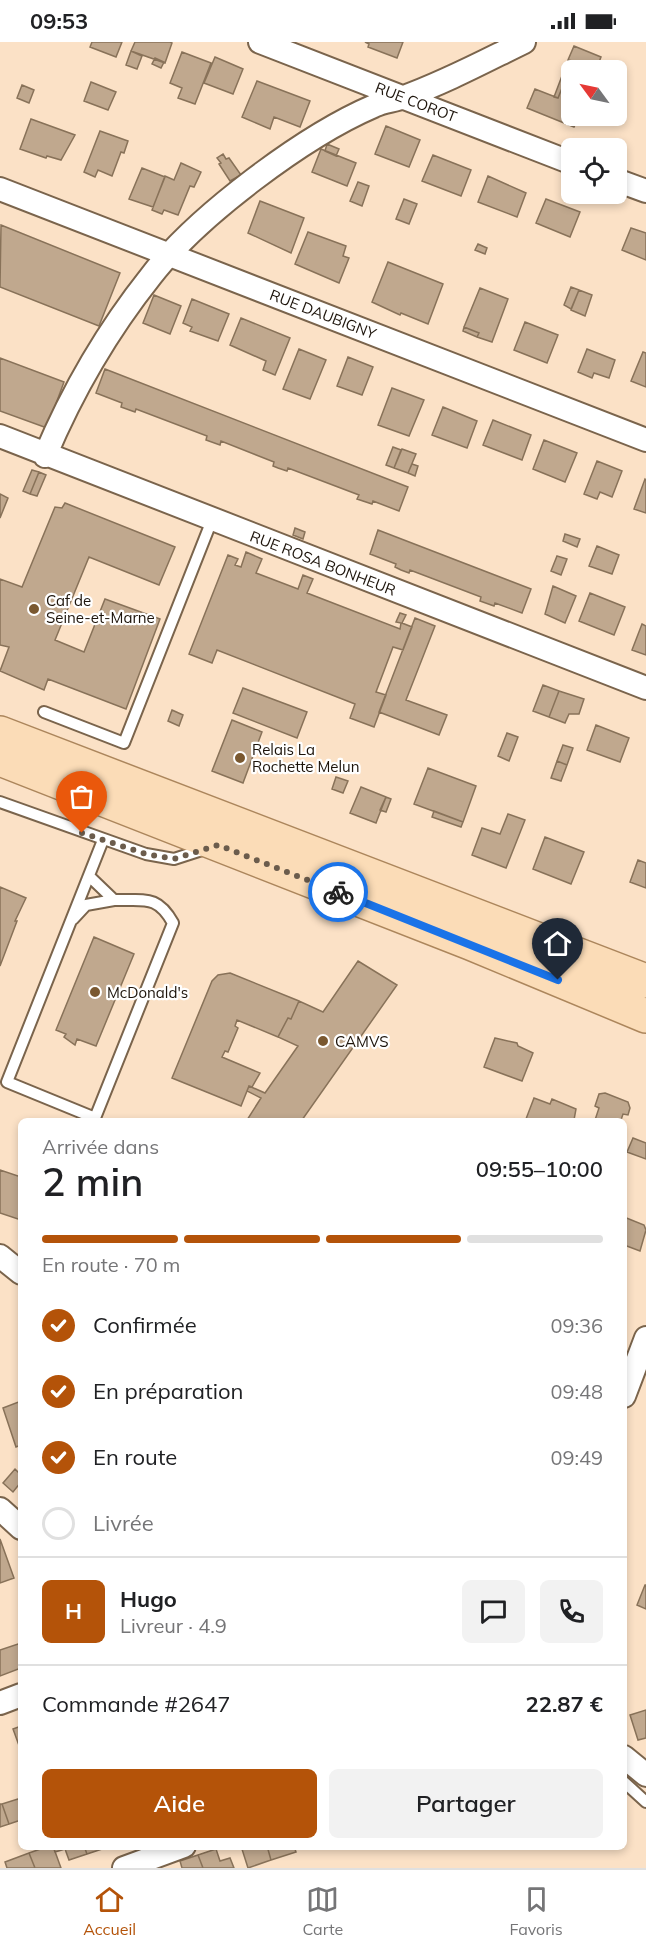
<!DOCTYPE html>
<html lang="fr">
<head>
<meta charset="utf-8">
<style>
  :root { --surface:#fff; --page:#f2f2f2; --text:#202124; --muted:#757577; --line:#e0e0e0; --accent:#b45309 }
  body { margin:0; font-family:Mulish,sans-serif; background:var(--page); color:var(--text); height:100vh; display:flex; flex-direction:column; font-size:22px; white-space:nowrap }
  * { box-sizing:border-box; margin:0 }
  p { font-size:20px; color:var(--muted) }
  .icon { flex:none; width:33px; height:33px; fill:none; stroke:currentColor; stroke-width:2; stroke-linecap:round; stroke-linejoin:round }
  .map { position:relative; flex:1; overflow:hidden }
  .details { position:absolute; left:18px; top:1076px; width:609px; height:732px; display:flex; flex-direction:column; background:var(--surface); border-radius:9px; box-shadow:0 3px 9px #0003 }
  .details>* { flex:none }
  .needle { width:39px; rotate:303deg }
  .controls { position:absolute; left:561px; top:18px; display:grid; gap:12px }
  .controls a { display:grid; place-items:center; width:66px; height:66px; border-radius:9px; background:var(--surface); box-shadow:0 3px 9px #0003; font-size:30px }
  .pin { position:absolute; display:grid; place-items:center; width:51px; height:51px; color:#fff; margin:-62px -26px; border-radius:50% 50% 50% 0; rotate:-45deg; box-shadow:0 0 6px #0007 }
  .pin .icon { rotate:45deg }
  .courier { position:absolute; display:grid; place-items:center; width:60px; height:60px; margin:-30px; border:4px solid #1a73e8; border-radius:50%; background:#fff; color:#222; box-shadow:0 2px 8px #0007 }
  .headline em { font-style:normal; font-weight:600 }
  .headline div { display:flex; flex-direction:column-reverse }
  .headline { display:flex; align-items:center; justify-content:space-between; height:102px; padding:0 24px }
  h1 { font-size:39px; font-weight:600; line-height:45px }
  .bar { display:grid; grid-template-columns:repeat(4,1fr); gap:9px 6px; align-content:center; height:72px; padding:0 24px }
  .bar i { height:8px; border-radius:4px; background:var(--line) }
  .bar .on { background:var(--accent) }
  .bar p { grid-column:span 4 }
  .line { display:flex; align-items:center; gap:15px; padding:0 24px; border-top:2px solid var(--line) }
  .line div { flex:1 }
  .round { display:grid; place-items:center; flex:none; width:63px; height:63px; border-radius:9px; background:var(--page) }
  ol { padding:0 24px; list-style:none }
  li { display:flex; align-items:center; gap:18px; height:66px }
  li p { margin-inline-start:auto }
  li .icon { padding:6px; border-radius:50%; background:var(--accent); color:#fff; stroke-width:4 }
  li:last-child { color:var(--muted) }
  li i { width:33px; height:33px; border:3px solid var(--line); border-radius:50% }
  .cta { display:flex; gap:12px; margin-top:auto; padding:12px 24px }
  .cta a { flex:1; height:69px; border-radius:9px; background:var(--accent); color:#fff; font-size:24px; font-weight:600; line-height:69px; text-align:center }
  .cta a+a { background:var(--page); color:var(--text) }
  .status { display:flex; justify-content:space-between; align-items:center; height:42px; padding:0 30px; background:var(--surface); direction:ltr }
  .status svg { height:16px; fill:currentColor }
  .menu { display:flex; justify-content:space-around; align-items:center; height:84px; border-top:2px solid var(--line); background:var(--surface); font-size:16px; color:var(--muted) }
  .menu a { display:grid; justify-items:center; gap:3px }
  .menu .on { color:var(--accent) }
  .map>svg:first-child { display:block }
  .building { fill:#c0a88e; stroke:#887259; stroke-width:1.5 }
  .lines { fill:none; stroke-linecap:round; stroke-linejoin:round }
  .lane-casing { stroke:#7a644c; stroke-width:14 }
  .street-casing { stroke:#7a644c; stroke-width:26 }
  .primary-casing { stroke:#ac865c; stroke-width:36 }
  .lane { stroke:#fff; stroke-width:10 }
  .street { stroke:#fff; stroke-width:22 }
  .primary { stroke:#fbdcb7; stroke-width:33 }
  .done { stroke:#6b5c4c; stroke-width:6; stroke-dasharray:0 10.8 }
  .route { stroke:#1a73e8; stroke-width:8 }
  .poi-dot { fill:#7a5830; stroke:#fff; stroke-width:2 }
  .labels { text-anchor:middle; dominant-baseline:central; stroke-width:4.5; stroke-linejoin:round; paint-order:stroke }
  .street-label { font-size:15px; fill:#1d140b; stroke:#fff }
  .poi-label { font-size:15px; fill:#1d140b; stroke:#fff; text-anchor:start }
</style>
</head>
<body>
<div class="status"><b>09:53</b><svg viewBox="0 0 49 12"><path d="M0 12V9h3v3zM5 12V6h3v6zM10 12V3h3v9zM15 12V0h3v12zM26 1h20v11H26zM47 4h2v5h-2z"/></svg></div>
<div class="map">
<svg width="646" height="1826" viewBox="0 0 646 1826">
  <rect width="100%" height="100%" fill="#fbe1c6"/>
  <path class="building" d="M92,0H122L116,15L90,5Z
    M135,0H170L172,1L165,21L131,9Z
    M365,0H403L397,16L368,5L369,2Z
    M574,4L601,15L596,28H572V74H579L574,85L527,66L535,47L558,56L573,19L568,18Z
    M131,9L142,14L137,27L126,23Z
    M182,10L211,21L195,62L178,56L182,46L170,41Z
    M215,15L243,27L233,52L204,41Z
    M155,16L164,20L161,26L152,22Z
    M568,18L573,19L558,56L554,55Z
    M257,39L310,59L300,85L274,75L270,87L242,75Z
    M91,40L116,50L108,68L84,59Z
    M22,43L34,48L29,61L17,56Z
    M31,77L75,93L61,118L47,114L46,116L20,107Z
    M386,84L420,98L409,125L375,112Z
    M100,89L128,99L124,111L121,110L112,134L98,128L95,135L84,130Z
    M327,102L339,107L336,114L325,109Z
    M321,107L356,121L347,144L312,130Z
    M223,112L226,117L229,116L241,133L230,139L219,122L221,121L217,116Z
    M433,113L471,128L461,154L422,139Z
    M181,121L201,130L194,145L190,144L178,173L164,168L162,172L152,168L165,134L174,138Z
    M142,126L165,135L153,165L129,157Z
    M488,134L526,151L517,175L478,160Z
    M358,140L369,144L362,164L350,159Z
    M404,157L417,162L409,182L396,177Z
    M546,157L580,170L570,195L536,181Z
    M260,159L304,176L291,211L248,191Z
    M1,183L120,231L99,284L0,245Z
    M631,186L646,191V218L622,208Z
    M308,190L346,204L343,214L349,216L339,241L295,222Z
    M478,202L487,206L485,212L475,208Z
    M388,220L443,242L428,282L401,271L400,273L372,260Z
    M571,245L579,248L571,267L564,263Z
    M480,246L508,257L492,300L477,295L479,291L464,285Z
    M579,248L592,253L585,274L571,268Z
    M154,253L181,264L170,292L143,281Z
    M192,257L229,272L218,299L190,289L192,285L183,281Z
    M241,276L290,296L275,333L263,328L266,319L230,303Z
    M525,280L558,293L547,321L514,308Z
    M464,285L479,291L477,295L463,289Z
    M299,307L326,318L310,357L283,347Z
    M587,307L615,318L609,336L594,331L592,336L578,330Z
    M643,310L646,311V345L631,339Z
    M348,315L373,325L362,353L337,344Z
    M0,316L64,340L47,386L0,369Z
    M105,327L408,445L399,469L373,459L372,462L357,457L359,453L288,426L287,429L278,426L273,424L274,420L221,399L220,403L206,398L207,394L136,367L135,370L121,365L122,361L96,351Z
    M392,346L424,358L409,394L378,383Z
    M443,365L477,379L467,406L432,393Z
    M493,378L531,393L522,418L483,403Z
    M544,398L577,411L565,440L533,427Z
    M393,405L401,408L394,426L386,423Z
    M402,407L416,412L408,431L394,426Z
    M597,419L622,429L612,455L600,450L597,457L584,452Z
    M412,422L418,424L415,434L408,431Z
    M32,428L39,430L30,452L23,449Z
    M39,430L46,433L37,454L30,452Z
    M645,437L646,438V471L634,467Z
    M0,452L8,456L0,476Z
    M65,461L175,505L159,543L89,515L55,598L84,610L105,557L160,577L126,667L48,637L44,648L0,629L9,605L0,603V537L22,545L55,465L62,466Z
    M295,486L305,490L303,497L293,493Z
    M378,488L531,547L522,571L495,561L494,564L480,559L481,555L410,528L409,531L401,528L395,525L396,522L370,512Z
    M565,492L580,497L577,505L563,499Z
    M597,504L619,513L612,532L589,524Z
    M246,510L262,517L256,531L298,547L303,533L313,537L307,551L400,587L401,581L396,580L400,571L406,573L402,581L412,585L403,608L393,605L376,650L386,653L374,685L350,676L355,662L217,608L212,621L189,612L228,513L238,517L235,523L241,525Z
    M557,514L567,517L561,533L551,529Z
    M553,544L576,554L565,581L545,572Z
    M590,551L625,565L614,593L579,579Z
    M415,576L435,584L406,658L447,673L439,693L379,670Z
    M642,582L646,584V613L632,608Z
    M543,643L559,649L549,675L533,669Z
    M243,646L307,670L297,696L233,671Z
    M559,649L584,657L579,672H569L565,681L549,675Z
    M172,668L183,673L179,684L168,679Z
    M232,678L262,690L243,741L212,729Z
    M596,683L629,696L620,720L587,708Z
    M507,691L518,695L509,719L498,714Z
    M563,703L573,706L567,723L557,719Z
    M557,719L567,723L561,739L551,736Z
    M428,726L476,744L463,780L414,762Z
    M336,735L348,739L343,751L332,747Z
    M361,745L386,755L376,781L350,771Z
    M386,755L391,757L386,770L380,768Z
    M434,769L463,780L461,785L432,775Z
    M508,772L525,778L506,826L472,813L482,786L500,792Z
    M545,795L584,810L571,842L533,827Z
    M638,818L646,821V846L630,840Z
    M0,845L26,856L15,879H17L0,924Z
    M94,895L134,912L96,1004L77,997L75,1003L64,995L66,992L56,988Z
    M358,919L397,943L302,1078H247L261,1056L247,1049L249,1044L265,1051L298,1004L278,995L288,976L291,977L299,959L323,970Z
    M230,931L299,959L291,977L288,976L278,995L237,978L235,984L238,986L228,1010L225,1009L222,1015L260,1031L252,1045L249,1044L241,1064L172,1036L212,939L218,933Z
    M495,996L517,1001L518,1004L533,1011L522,1039L484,1025Z
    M605,1051L628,1060L630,1066L628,1073L623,1072L621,1078H595L599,1066L595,1064L599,1052Z
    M534,1056L550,1062L552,1057L576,1067L574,1078L526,1077Z
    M633,1096L646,1101V1117L627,1110Z
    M0,1128L21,1135V1178L0,1171Z
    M624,1175L644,1183L646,1188L640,1209L624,1203Z
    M21,1359V1403L16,1405L3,1366Z
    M15,1427L21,1433V1440L13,1450L3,1441Z
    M0,1497L14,1536L0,1541Z
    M645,1543H646V1567L637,1563Z
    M21,1601V1626L0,1634V1608Z
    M646,1668V1696L638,1698L630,1673Z
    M21,1684V1709L13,1687Z
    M21,1756V1778L9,1782L2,1762Z
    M0,1762H2L9,1782L0,1785Z
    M49,1804H53L61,1826H35L29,1811Z
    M53,1804H84L87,1812L69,1818L65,1807L55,1810Z
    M84,1804H104L105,1806L87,1812Z
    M241,1804H267L271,1818L248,1826Z
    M267,1804H294L296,1810L271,1818Z
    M216,1807L220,1819L230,1816L234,1826H203L198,1813Z
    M29,1811L35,1826H7L5,1820Z
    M198,1813L203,1826H182L180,1819Z"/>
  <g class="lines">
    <defs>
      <path id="lane" d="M44,670L124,701L212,478
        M0,760L146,812L174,817L208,806
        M89,834L114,858C144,859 157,852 173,881L95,1076L7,1040L103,798
        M73,877L86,863L114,858
        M624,1740L646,1760"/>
      <path id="street" d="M260,0L572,121
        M616,138L646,149
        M0,147L646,398
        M0,394L646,646
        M45,414C72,350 108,288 151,234C197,174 304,94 374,64C383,59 394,59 404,55C446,40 485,19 524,0
        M0,1214L21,1231
        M624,1354L646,1296
        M0,1467L21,1486
        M0,1661L21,1653
        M624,1715L646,1733
        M124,1826L184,1804"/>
      <path id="primary" d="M0,691L646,939
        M0,717L470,901L646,974"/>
    </defs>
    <use href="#lane" class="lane-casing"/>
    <use href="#street" class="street-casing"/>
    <use href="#primary" class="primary-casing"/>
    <use href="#lane" class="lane"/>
    <use href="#street" class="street"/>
    <use href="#primary" class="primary"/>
  </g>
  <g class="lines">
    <path class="done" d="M82,791L146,812L174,817L218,803L338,850"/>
    <path class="route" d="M338,850L558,938"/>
  </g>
  <g class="poi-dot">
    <circle cx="34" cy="567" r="6"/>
    <circle cx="240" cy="716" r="6"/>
    <circle cx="95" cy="950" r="6"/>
    <circle cx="323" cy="999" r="6"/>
  </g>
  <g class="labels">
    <g class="street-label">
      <text transform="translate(416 60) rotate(21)">RUE COROT</text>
      <text transform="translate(323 272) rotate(21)">RUE DAUBIGNY</text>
      <text transform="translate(323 521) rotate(21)">RUE ROSA BONHEUR</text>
    </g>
    <g class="poi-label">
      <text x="46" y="558">Caf de<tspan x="46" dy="17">Seine-et-Marne</tspan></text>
      <text x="252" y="707">Relais La<tspan x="252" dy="17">Rochette Melun</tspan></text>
      <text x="107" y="950">McDonald's</text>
      <text x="335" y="999">CAMVS</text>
    </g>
  </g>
</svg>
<div class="controls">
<a><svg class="needle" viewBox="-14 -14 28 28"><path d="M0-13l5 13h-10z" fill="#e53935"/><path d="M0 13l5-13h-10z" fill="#757577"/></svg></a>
<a><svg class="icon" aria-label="locate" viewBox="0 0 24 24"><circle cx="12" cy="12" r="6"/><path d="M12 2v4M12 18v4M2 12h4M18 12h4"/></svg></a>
</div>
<div class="pin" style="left:82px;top:791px;background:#ea580c"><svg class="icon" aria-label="bag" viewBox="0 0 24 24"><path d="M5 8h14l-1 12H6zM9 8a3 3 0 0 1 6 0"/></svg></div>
<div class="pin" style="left:558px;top:938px;background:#1f2937"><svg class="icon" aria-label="home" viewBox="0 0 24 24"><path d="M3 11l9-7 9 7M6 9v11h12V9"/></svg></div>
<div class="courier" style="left:338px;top:850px"><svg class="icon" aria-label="bike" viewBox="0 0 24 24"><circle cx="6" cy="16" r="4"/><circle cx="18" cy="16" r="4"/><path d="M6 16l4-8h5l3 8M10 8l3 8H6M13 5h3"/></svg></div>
<section class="details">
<div class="headline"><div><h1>2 min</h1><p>Arrivée dans</p></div><em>09:55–10:00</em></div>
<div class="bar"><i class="on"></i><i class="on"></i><i class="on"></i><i></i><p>En route · 70 m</p></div>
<ol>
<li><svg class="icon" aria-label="check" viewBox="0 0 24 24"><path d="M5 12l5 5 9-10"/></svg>Confirmée<p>09:36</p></li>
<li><svg class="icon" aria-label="check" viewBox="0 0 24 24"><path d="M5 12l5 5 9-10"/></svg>En préparation<p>09:48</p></li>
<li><svg class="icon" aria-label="check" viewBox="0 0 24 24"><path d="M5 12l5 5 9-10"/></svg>En route<p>09:49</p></li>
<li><i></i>Livrée</li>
</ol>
<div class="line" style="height:108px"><b class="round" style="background:var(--accent);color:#fff">H</b><div><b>Hugo</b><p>Livreur · 4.9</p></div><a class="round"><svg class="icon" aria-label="chat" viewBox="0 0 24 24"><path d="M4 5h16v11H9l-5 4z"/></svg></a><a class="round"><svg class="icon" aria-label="phone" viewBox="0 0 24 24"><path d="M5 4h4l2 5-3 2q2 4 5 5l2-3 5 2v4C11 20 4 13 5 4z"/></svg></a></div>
<div class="line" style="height:78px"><div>Commande #2647</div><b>22.87 €</b></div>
<div class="cta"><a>Aide</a><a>Partager</a></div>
</section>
</div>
<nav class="menu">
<a class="on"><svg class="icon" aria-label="home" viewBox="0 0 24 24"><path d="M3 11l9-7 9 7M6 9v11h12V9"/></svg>Accueil</a>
<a><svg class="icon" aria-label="map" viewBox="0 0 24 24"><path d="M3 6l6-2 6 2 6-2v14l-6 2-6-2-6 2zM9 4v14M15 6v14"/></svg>Carte</a>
<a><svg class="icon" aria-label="saved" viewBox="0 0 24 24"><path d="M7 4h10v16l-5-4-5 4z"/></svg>Favoris</a>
</nav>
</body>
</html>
